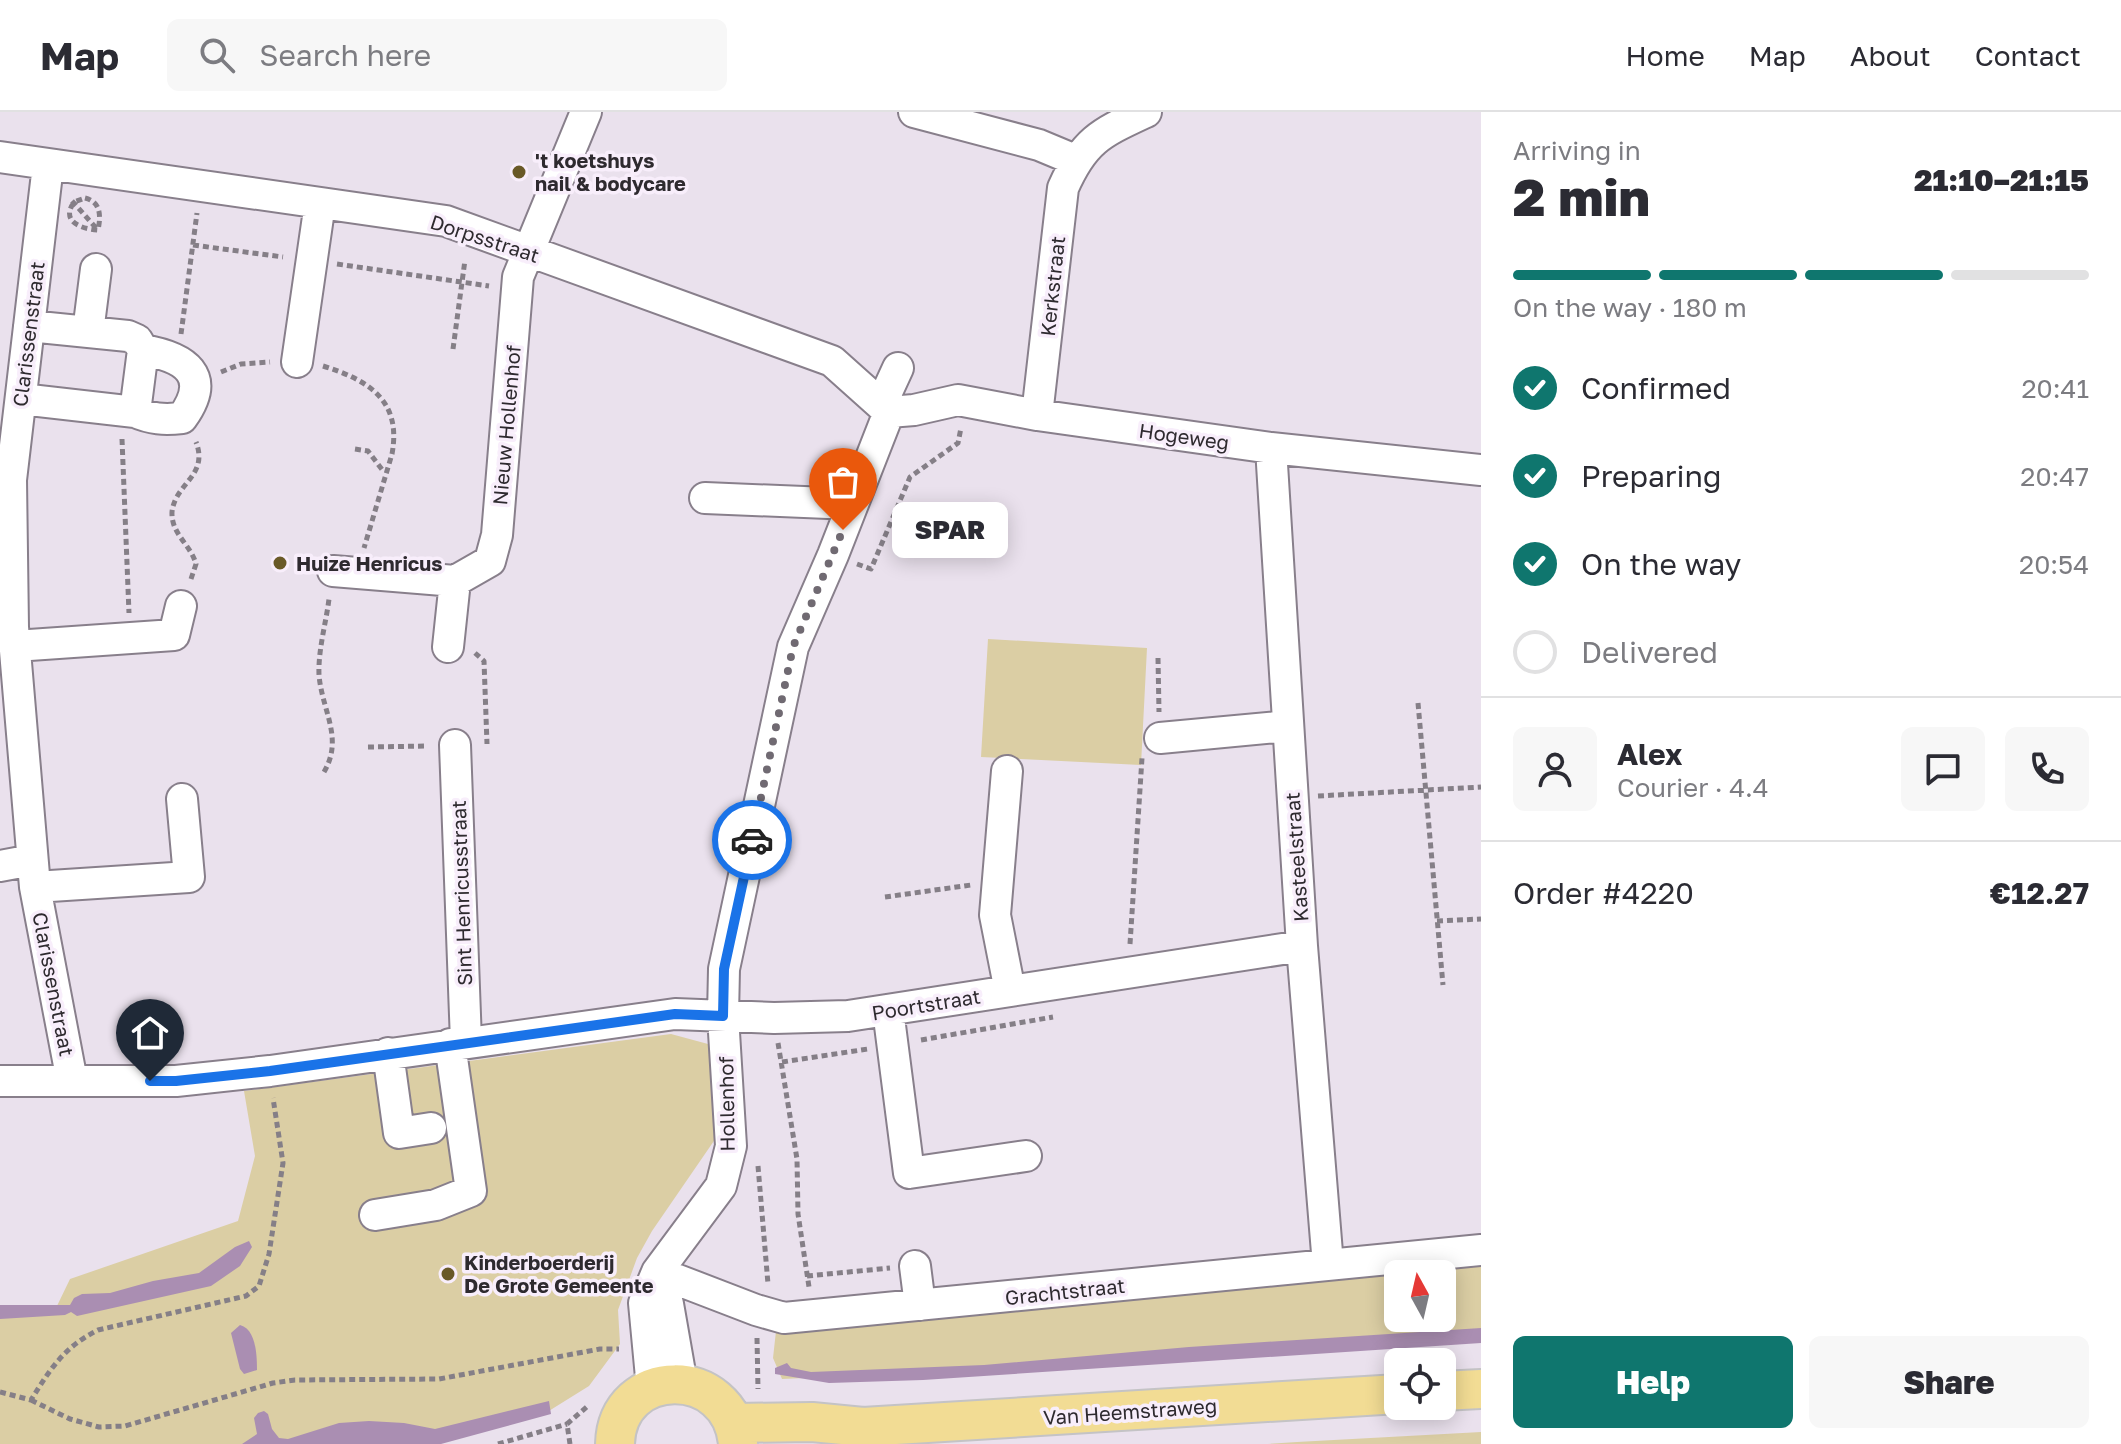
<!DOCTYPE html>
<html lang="en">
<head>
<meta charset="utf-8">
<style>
  :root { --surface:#fff; --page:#f7f7f7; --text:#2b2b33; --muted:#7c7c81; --line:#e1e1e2; --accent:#0f766e }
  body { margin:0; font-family:"Golos Text",sans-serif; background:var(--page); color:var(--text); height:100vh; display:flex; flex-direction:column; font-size:30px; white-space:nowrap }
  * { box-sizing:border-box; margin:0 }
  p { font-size:26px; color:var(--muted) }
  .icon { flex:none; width:44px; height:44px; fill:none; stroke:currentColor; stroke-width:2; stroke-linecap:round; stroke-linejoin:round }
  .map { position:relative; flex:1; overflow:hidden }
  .sheet { display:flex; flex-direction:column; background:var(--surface); width:640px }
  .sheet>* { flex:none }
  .needle { width:52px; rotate:352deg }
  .controls { position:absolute; left:1384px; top:1148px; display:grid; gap:16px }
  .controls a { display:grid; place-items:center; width:72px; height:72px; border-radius:12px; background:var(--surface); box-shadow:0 4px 20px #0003; font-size:40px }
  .pin { position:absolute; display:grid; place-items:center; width:68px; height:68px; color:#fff; margin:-82px -34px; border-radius:50% 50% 50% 0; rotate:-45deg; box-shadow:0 0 8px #0007 }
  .pin .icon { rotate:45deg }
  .courier { position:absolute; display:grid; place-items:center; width:80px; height:80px; margin:-40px; border:6px solid #1a73e8; border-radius:50%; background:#fff; color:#222; box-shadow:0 2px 10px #0007 }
  .bubble { position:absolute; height:56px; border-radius:12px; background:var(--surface); box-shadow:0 4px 20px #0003; font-size:26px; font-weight:800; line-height:56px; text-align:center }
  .head em { font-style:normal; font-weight:800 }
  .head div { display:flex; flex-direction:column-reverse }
  .head { display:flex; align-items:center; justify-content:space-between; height:136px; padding:0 32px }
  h1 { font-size:52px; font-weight:800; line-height:60px }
  .bar { display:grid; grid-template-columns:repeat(4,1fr); gap:12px 8px; align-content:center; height:96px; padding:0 32px }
  .bar i { height:10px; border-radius:6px; background:var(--line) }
  .bar .on { background:var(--accent) }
  .bar p { grid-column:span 4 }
  .line { display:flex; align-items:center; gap:20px; padding:0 32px; border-top:2px solid var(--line) }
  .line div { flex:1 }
  .round { display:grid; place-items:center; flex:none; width:84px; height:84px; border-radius:12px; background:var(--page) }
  ol { padding:0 32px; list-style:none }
  li { display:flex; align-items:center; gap:24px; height:88px }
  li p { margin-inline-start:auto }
  li .icon { padding:8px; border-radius:50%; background:var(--accent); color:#fff; stroke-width:4 }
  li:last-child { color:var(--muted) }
  li i { width:44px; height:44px; border:4px solid var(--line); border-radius:50% }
  .primary-button { display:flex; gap:16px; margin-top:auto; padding:16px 32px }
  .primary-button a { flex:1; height:92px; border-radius:12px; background:var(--accent); color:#fff; font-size:32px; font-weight:800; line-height:92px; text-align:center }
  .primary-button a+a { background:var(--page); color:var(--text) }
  header { display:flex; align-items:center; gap:48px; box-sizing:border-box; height:112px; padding:0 40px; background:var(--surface); border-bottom:2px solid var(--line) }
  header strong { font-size:38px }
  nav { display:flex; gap:44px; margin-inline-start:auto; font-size:28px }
  .search { width:560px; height:72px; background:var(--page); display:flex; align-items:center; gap:20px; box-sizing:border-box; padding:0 28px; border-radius:12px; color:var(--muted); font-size:30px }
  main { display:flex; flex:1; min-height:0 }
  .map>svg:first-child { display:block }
  .green { fill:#dbcea4; fill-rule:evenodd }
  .water { fill:#aa8eb2 }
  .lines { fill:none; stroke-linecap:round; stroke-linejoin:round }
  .minor-casing { stroke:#887f8b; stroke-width:34 }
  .major-casing { stroke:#c4c3c5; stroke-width:42 }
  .path { stroke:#857f87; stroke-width:5; stroke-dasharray:6 4; stroke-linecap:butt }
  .minor { stroke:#fff; stroke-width:30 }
  .major { stroke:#f2dc94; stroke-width:38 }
  .done { stroke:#706a72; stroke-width:8; stroke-dasharray:0 14.4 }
  .route { stroke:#1a73e8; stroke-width:10 }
  .poi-dot { fill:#695927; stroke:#f8eefb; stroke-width:3 }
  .labels { text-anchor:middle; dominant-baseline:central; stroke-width:7; stroke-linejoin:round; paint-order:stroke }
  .poi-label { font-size:20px; font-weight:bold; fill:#2e2a2f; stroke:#f8eefb; text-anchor:start }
  .street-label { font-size:20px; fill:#2e2a2f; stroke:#f8eefb }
</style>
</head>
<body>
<header>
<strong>Map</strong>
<div class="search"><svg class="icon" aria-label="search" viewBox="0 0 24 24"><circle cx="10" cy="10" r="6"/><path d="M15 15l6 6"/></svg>Search here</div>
<nav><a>Home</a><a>Map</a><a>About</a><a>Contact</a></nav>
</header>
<main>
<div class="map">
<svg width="1481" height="1332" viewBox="0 0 1481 1332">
  <rect width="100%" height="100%" fill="#eae1ed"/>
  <path class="green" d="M988,527L1147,536L1141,653L981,645Z
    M671,922L708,932L718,1023L652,1119L637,1146L618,1198L620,1232L589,1274L544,1302L403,1332H0V1200L56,1196L70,1167L238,1109L255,1044L244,979Z
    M1481,1151V1228L1006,1257L782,1267L773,1246L776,1219ZM1398,1162H1442V1206H1398Z
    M1481,1320V1332H1268L1297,1330Z"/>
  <path class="water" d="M249,1129L252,1135L240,1154L211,1174L77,1204L71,1200L65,1203L0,1207V1193H70L74,1186L82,1182L110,1181L153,1169L199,1161L235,1135Z
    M240,1213C256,1217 257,1243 257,1258L244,1262L240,1257L231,1221Z
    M1481,1216V1231L923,1268L829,1271L775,1262V1256L787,1251L791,1256L811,1260L984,1253L1189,1235Z
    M549,1289L551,1302L441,1332H242L257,1322L254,1306L258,1301L264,1299L268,1302L272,1317L279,1326L288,1327L339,1311L369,1309L404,1311L435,1317Z"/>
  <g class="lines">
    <defs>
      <path id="minor" d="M914,0L1039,33L1075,48
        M0,45L446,109L832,249L889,300
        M48,53L11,368L13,515L35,775L72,969
        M88,220L96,157
        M297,250L320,91
        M21,287L135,300L143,238L137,228L128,224L29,214
        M881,293L898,256
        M135,300C151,307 164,308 182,306C213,263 185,245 143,238
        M889,300L914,298L958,288L1037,303L1271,336L1481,358
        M1037,303L1063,76C1084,28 1101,21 1146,0
        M1271,336L1302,834L1328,1153
        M705,386L852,392
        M333,459L455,469L490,449L497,423L518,165L586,0
        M15,534L174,523L181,494
        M448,535L455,469
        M1160,626L1288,614
        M455,633L466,930
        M1007,659L995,803L1010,879
        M0,754L32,748
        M35,775L189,765L182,687
        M888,898L909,1061L1026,1044
        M388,941L399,1021L431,1016
        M0,969H176L270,959L675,902L774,906L848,904L1302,834
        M375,1103L436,1093L471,1079L450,932
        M915,1154L920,1193
        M657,1160L756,1198L784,1206L1481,1138
        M657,1160L668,1192L682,1272
        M652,1276L644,1191L657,1160L721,1074L731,1034L723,904L724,857L793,535L833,443L889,300"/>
      <path id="major" d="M1442,1279L1481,1277
        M734,1311L812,1310L863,1315L1398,1282
        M615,1332C617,1253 731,1252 738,1332"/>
    </defs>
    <use href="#minor" class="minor-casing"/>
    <use href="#major" class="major-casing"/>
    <path class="path" d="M85,86C101,90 101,104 98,118C82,117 60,110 74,90Z
      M72,89L97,117
      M193,133L283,145
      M337,152L489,174
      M181,222L197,101
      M453,237L465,148
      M323,254C368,268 402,288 392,342L364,436
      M221,260L241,252L270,250
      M122,327L129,501
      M355,337L368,339L384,360
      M857,452L871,457L910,365L958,331L961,316
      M191,467L196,452C191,433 171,422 172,400C175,371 209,364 196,330
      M475,541L484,549L487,632
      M1158,546L1159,600
      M1418,591L1443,873
      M368,635L426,634
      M324,660C344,626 322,599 319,563C318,538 326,511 329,487
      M1318,684L1481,675
      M885,785L971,773
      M1437,809L1481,807
      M1130,832L1142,646
      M921,928L1053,905
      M778,931L797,1047L798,1102L809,1175
      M782,950L868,937
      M758,1054L768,1172
      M807,1164L890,1156
      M757,1226L758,1277
      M0,1280L31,1288C51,1256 64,1235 98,1218L246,1184L259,1174L269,1142L283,1051L273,986
      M31,1288L70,1307L99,1315L125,1314L273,1271L295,1268L439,1267L600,1237H619
      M498,1332L567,1312
      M570,1332L567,1312L589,1293"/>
    <use href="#minor" class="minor"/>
    <use href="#major" class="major"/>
  </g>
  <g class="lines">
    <path class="done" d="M752,728L793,535L843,418"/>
    <path class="route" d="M150,969H176L270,959L675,902L723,904L724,857L752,728"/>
  </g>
  <g class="poi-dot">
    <circle cx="519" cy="60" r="8"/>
    <circle cx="280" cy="451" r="8"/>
    <circle cx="448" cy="1162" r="8"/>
  </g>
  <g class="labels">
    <g class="poi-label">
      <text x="535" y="48">'t koetshuys<tspan x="535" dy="23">nail &amp; bodycare</tspan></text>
      <text x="296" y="451">Huize Henricus</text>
      <text x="464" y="1150">Kinderboerderij<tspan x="464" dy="23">De Grote Gemeente</tspan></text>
    </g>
    <g class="street-label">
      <text transform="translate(485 126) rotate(18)">Dorpsstraat</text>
      <text transform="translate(1052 174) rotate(-84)">Kerkstraat</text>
      <text transform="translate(28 222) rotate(-83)">Clarissenstraat</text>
      <text transform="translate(506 313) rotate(-85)">Nieuw Hollenhof</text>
      <text transform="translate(1184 324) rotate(8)">Hogeweg</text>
      <text transform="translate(1296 745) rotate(-94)">Kasteelstraat</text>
      <text transform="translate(461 781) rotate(-92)">Sint Henricusstraat</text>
      <text transform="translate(54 872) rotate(79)">Clarissenstraat</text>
      <text transform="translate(926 892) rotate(-9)">Poortstraat</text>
      <text transform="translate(726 992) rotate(-91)">Hollenhof</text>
      <text transform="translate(1065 1179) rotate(-6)">Grachtstraat</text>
      <text transform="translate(1130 1299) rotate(-4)">Van Heemstraweg</text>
    </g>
  </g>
</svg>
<div class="controls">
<a><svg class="needle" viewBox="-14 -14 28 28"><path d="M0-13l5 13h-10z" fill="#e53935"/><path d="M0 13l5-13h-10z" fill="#7c7c81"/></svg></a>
<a><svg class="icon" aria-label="locate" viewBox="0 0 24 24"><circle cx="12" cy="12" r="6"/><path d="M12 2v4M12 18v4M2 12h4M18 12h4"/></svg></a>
</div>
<div class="pin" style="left:843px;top:418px;background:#ea580c"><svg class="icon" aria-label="bag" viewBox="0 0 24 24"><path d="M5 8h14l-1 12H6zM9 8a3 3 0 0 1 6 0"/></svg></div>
<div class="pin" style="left:150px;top:969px;background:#1f2937"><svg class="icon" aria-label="home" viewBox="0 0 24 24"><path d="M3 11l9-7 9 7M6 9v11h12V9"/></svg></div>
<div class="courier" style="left:752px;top:728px"><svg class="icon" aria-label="car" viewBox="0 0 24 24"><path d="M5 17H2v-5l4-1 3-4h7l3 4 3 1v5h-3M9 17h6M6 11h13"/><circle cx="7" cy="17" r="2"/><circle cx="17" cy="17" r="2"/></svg></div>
<div class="bubble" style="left:892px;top:390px;width:116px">SPAR</div>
</div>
<section class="sheet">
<div class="head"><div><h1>2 min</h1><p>Arriving in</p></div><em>21:10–21:15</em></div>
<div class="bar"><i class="on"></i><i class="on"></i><i class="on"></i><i></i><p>On the way · 180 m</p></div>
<ol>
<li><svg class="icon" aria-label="check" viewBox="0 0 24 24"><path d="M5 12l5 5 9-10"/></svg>Confirmed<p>20:41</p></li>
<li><svg class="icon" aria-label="check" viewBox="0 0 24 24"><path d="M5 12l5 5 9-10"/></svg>Preparing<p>20:47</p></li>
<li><svg class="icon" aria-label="check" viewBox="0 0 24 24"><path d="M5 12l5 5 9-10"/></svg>On the way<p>20:54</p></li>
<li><i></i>Delivered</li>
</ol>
<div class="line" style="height:144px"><a class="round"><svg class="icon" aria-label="person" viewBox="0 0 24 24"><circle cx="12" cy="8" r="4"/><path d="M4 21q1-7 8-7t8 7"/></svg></a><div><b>Alex</b><p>Courier · 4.4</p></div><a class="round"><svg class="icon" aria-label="chat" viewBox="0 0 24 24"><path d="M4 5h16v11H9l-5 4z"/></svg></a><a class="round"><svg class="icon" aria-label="phone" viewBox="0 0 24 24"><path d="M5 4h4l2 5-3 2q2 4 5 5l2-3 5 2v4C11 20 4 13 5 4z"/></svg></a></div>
<div class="line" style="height:104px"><div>Order #4220</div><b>€12.27</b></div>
<div class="primary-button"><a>Help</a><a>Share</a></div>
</section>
</main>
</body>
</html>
